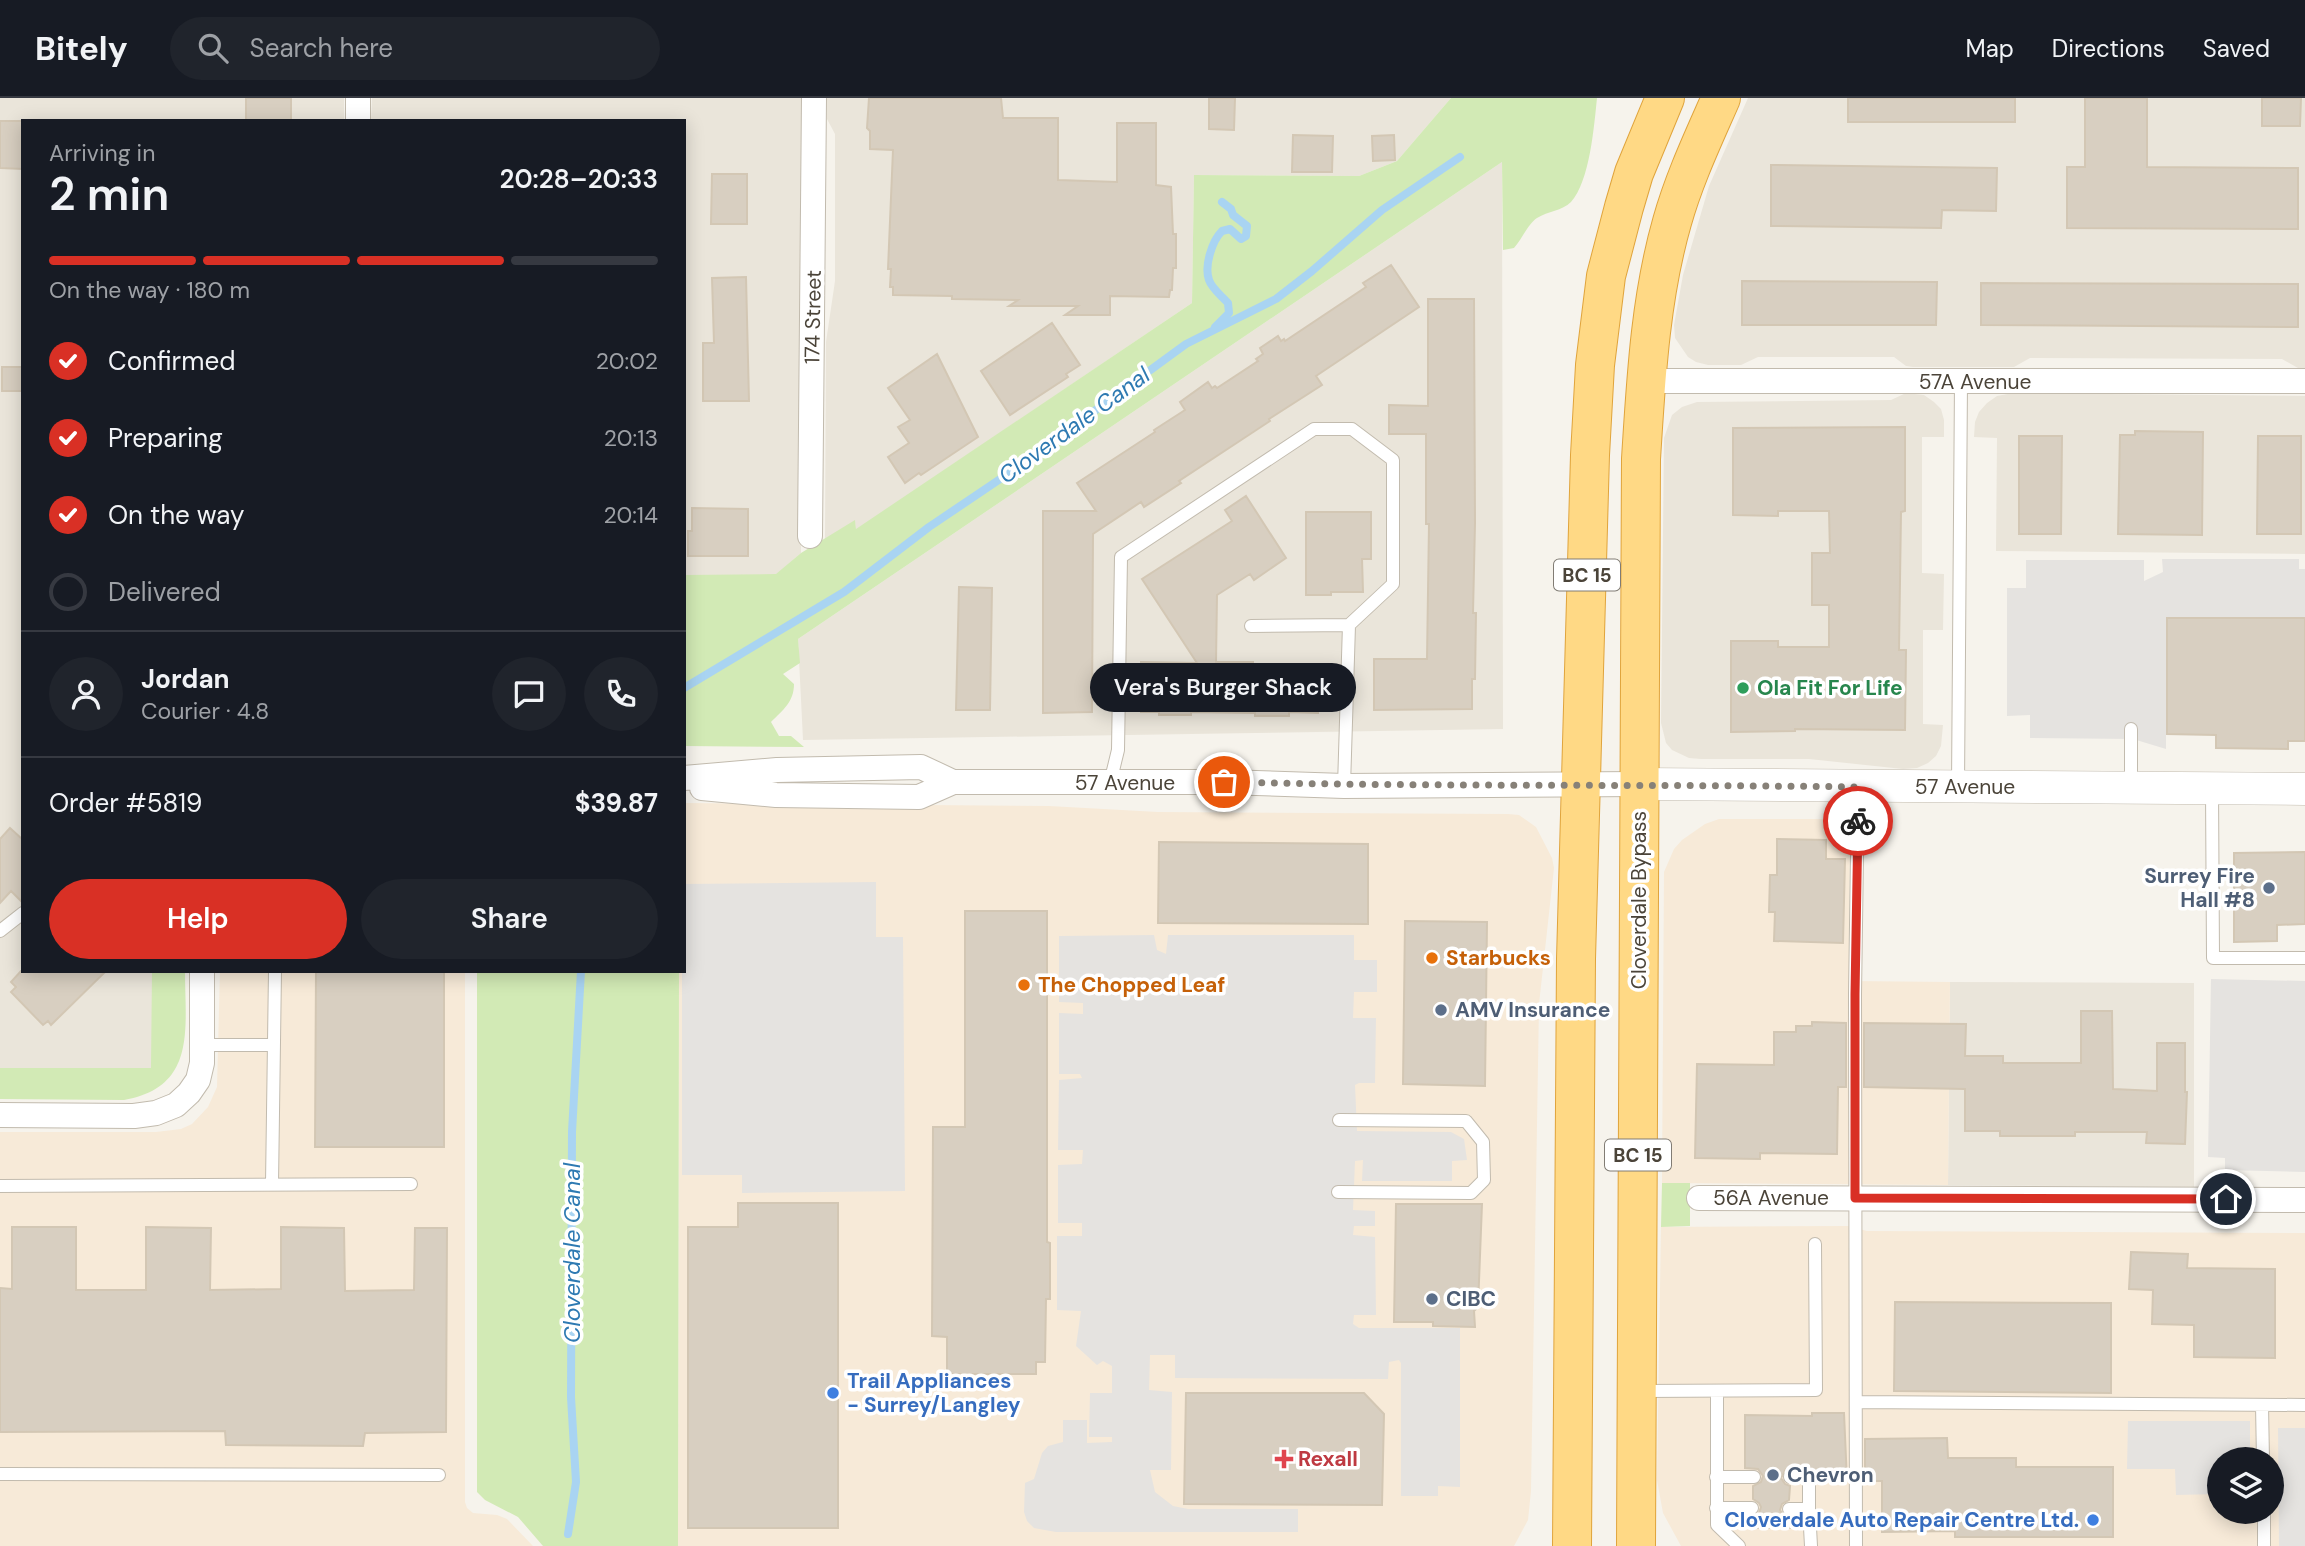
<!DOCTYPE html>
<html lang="en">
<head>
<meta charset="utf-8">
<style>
  :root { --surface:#171b24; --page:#20242c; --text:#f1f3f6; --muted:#9ea1a6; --line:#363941; --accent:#d93025 }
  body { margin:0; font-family:"DM Sans",sans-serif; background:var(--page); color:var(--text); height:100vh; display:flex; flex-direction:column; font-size:26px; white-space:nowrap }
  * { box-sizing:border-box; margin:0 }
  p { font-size:23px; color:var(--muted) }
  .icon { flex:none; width:38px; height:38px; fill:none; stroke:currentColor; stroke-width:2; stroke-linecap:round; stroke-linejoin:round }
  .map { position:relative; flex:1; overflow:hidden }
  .sheet { position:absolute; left:21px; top:21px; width:665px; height:854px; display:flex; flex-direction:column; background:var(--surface); border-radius:0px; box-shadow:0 4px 18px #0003 }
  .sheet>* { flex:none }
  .fabs { position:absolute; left:2207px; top:1349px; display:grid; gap:14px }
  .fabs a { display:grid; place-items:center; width:77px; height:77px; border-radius:50%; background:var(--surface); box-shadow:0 4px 18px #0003; font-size:35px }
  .pin { position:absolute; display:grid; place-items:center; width:60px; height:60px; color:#fff; margin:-30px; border:4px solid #fff; border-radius:50%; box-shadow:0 2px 7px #0007 }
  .courier { position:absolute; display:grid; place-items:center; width:70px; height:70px; margin:-35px; border:5px solid #d93025; border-radius:50%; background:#fff; color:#222; box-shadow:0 2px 9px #0007 }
  .bubble { position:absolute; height:49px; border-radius:24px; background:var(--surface); box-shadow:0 4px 18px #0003; font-size:23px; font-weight:600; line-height:49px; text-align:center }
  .headline em { font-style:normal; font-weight:600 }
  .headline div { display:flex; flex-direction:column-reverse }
  .headline { display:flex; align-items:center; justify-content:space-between; height:119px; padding:0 28px }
  h1 { font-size:46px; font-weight:600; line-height:52px }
  .bar { display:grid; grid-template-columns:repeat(4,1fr); gap:10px 7px; align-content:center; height:84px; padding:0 28px }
  .bar i { height:9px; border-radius:5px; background:var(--line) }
  .bar .on { background:var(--accent) }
  .bar p { grid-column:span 4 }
  .line { display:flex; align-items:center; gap:18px; padding:0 28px; border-top:2px solid var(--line) }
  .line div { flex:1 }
  .round { display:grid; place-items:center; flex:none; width:74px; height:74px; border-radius:37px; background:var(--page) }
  ol { padding:0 28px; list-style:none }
  li { display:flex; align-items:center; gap:21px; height:77px }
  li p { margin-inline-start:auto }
  li .icon { padding:7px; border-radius:50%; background:var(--accent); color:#fff; stroke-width:4 }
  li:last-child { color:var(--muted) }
  li i { width:38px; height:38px; border:4px solid var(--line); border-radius:50% }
  .action { display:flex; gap:14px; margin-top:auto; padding:14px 28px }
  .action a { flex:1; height:80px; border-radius:42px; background:var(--accent); color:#fff; font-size:28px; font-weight:600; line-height:80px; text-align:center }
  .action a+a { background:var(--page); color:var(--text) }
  header { display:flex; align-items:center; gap:42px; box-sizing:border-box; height:98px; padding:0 35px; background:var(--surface); border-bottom:2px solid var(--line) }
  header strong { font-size:33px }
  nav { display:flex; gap:38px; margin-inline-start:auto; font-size:24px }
  .search { width:490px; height:63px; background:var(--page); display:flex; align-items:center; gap:18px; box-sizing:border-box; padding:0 24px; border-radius:38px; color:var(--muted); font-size:26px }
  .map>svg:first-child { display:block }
  .residential { fill:#eae5da }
  .commercial { fill:#f7ead8; fill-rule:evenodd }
  .green { fill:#d2eab5 }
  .parking { fill:#e5e3e0 }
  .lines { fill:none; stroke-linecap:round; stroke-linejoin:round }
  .stream { stroke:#a9d4f2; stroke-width:8 }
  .building { fill:#d8cfc1; stroke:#d3c7b4; stroke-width:2 }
  .service-casing { stroke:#c2bbae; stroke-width:14 }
  .minor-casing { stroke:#c2bbae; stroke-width:26 }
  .tertiary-casing { stroke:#c2bbae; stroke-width:33 }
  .trunk-casing { stroke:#e0a43c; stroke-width:40 }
  .service { stroke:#fff; stroke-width:12 }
  .minor { stroke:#fff; stroke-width:24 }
  .tertiary { stroke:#fff; stroke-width:32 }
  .trunk { stroke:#ffd985; stroke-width:38 }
  .done { stroke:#878178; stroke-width:7; stroke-dasharray:0 12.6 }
  .route { stroke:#d93025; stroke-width:9 }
  .leisure-dot { fill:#2e9e5b; stroke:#fff; stroke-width:2.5 }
  .service-dot { fill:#5c6f8a; stroke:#fff; stroke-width:2.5 }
  .food-dot { fill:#e8710a; stroke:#fff; stroke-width:2.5 }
  .shop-dot { fill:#3f7fe0; stroke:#fff; stroke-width:2.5 }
  .health-dot { fill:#e0444e; stroke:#fff; stroke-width:2.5 }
  .labels { text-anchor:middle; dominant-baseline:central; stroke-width:7; stroke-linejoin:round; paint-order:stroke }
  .shield { fill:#fff; stroke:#817c74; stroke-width:2 }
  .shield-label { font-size:19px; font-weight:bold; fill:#4b4439 }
  .street-label { font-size:21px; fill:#4b4439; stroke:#fff }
  .leisure-label { font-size:21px; font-weight:bold; fill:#27864d; stroke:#fff; text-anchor:start }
  .service-label { font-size:21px; font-weight:bold; fill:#4e5e75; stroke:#fff; text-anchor:start }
  .food-label { font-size:21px; font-weight:bold; fill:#c56008; stroke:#fff; text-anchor:start }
  .shop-label { font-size:21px; font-weight:bold; fill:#366cbe; stroke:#fff; text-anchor:start }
  .health-label { font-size:21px; font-weight:bold; fill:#be3a42; stroke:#fff; text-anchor:start }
  .water-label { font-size:23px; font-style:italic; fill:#2e7ab2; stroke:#fff }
</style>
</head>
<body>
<header>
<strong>Bitely</strong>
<div class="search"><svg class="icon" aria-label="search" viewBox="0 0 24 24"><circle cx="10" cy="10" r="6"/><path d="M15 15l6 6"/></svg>Search here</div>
<nav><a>Map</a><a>Directions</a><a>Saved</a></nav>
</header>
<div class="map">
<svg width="2305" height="1448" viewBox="0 0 2305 1448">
  <rect width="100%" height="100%" fill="#f6f3ec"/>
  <path class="residential" d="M0,0H344V23H23V873H152V970H0Z
    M372,0H801V455L776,477H684V23H371Z
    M827,0H1451L1397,63L1359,78L1194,77L1192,205L856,432L855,423L825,441L826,244L835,183V36L827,21Z
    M1748,0H2305V270H2298L2282,261L2036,260H2030L2014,269H1913L1906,268L1894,259H1758L1741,267H1708L1696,264L1688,259L1675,240L1674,227L1683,177L1709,88Z
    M1502,64L1503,631L803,642L798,541Z
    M1906,295L1924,297L1934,304L1941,311L1944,322V339H1922V475L1944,476L1943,532H1923V626L1943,627L1941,648L1936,658L1928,665L1917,670L1903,671L1809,661H1701L1689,660L1672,652L1666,645L1661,625L1664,340L1672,317L1682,309L1697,304L1891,302Z
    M2013,295L2305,298V456L1996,453L1997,340L1974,339L1975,324L1979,314L1987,305L1997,298Z
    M1950,884L2194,885V1089L1948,1087Z"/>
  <path class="commercial" d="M684,705L1049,708L1158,714L1508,716L1519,717L1536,729L1552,760L1554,770L1539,906L1531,1393L1528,1422L1514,1448H678L679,873H684Z
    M1719,721H1842L1850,732V739L1849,883L1950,884L1948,1087L1662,1085L1664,774L1674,751L1682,742L1705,726Z
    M220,873H465V1404L467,1410L473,1415L497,1417L507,1421L533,1448H0V1034H156L181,1031L192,1026L208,1009L217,989Z
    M1848,1128L1867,1133L2305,1135V1448H1681L1663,1415L1657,1382L1661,1129ZM2219,1362H2272V1414H2219Z"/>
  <path class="green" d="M1451,0H1597C1594,28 1590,83 1571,104C1562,113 1548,113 1537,120C1528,126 1522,141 1514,150L1503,152L1502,64L798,541L800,565L783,576L794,586C794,604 783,612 771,624L779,638H791L804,649L684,648V477L776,476L801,455L855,422L856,431L1192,205L1194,77L1359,78L1397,63Z
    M152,873H185C185,931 197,989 124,1002L0,1001V970H151Z
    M477,873H679L678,1448H543L518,1419L485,1402L477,1394Z
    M1662,1085H1690V1128L1661,1129Z"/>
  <path class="parking" d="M2162,461H2299V471H2305V519H2166V651L2133,641L2030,640V617L2007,618V490H2026V462H2144V483L2163,474Z
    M876,784V839H903L905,1093L742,1095V1077H682V873H684V786Z
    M1154,837L1157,852L1166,856L1168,837H1354V862H1377V894H1354L1353,920H1376L1375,985H1359L1355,987L1357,1033L1451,1034L1464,1041L1467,1062L1452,1063V1083H1362L1363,1062L1355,1063L1353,1112L1375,1113V1128H1354L1353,1137L1375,1139L1376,1217H1354L1353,1226L1359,1230H1460V1389L1438,1388V1398H1401V1265L1399,1262L1389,1264L1388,1281L1175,1280V1257H1150L1149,1292L1172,1294L1171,1372H1150L1155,1394L1173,1408L1188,1411H1298V1434H1056L1034,1430L1027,1423L1024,1414L1025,1385L1034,1381L1042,1355L1048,1348L1063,1344V1322H1087V1345L1112,1344V1339H1089L1090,1295H1112V1268L1103,1263L1097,1267L1076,1248L1081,1213L1057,1212V1138H1082V1125H1058V1067L1082,1066L1083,1052H1058L1059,982L1082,980L1080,976H1059V915L1083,916V905L1059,904V838Z
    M2211,881L2305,883V1074L2225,1072V1060L2208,1059Z
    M2128,1323H2250V1361L2219,1362V1396L2176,1397L2175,1371H2127Z
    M2278,1330H2305V1448H2279Z"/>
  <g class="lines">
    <path class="stream" d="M1215,229L1229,215L1228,205C1222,198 1212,191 1209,182C1204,168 1212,143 1222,133L1230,131L1241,141L1246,138L1247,128L1233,117L1231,111L1222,104
      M684,590L844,494L929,429L1015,371L1186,246L1276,201L1312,173L1382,112L1460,59
      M568,1436L576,1384L571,1299L572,1034L581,873"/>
  </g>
  <path class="building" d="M246,0H291V23H246Z
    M869,0H1001L1003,20H1058V82L1117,84V25H1156V87L1171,89L1173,136H1176V170H1173L1172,192H1170L1169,199L1110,198V217H1065L1078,208H1009L1018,202L952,201V198L893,197V189H890L891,171H888L893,52L870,51V33L867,30Z
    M1209,0H1235L1234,32L1209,31Z
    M1848,0H2015V24H1848Z
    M2085,0H2147V69L2298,70V131L2067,130V69H2085Z
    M2262,0H2301L2300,28H2262Z
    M0,23H23V71L0,70Z
    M1293,37L1333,38L1332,74H1292Z
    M1394,37L1395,62L1373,63L1372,38Z
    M1771,67L1997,70L1996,113L1942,112L1941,130L1771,128Z
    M712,76H747V126H711Z
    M1391,167L1419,209L1316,278L1322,287L1269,321L1270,323L1179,383L1181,385L1144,409L1141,404L1093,436L1092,614L1043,615V413H1096L1077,385L1155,334L1154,332L1185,312L1180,304L1208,284L1212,290L1215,288L1217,290L1258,263L1256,261L1263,256L1260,250L1278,238L1281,243L1284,241L1285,243L1366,189L1363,185Z
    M746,179L749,303H703V245H714L712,180Z
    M1742,183L1937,184L1936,227H1742Z
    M1981,185L2298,186V229L1981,227Z
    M1428,201H1474L1475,425L1473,515H1476L1475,581H1472V611L1374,612V561H1427L1429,426H1426V336H1389V307L1428,308Z
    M1052,225L1080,267L1066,276L1068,279L1010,317L981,273Z
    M937,256L978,339L921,377L919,375L905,385L888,359L909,345L898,329L910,322L888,290Z
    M2,269H23V293H2Z
    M1905,329V413L1901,414L1899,552H1906L1905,632L1795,631V633L1731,634V543H1778V549H1829V507H1812V455H1830L1829,413H1778V418L1733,417V330Z
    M2135,333L2203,334L2202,437L2118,436L2120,337H2135Z
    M2019,338H2062L2061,436H2019Z
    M2258,338H2301V436H2257Z
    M1246,398L1286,460L1254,482L1250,476L1217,497L1216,564H1253V568L1319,569L1318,615L1289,614V618H1255V615L1191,614V617H1159V614H1141V564L1197,565L1142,481L1232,423L1225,412Z
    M692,410L748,411V458H688V433H692Z
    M1306,414H1371V461H1362L1363,494H1331V497H1306Z
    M959,489L992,490L990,612H956Z
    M2167,520H2305V643H2288V651L2216,650V637L2167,636Z
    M10,730L23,742V805L11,793L0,805V741Z
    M1777,741L1826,742V761H1845L1843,845L1774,843L1775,814H1769L1770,777H1777Z
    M1159,744L1368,746V826L1158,825Z
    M2305,754V826L2277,827V843L2234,844V755Z
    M965,813H1047V1144L1050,1145V1201H1046L1045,1264H1036V1276H947V1239L932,1238L933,1029H965Z
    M1405,823L1487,824L1485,988L1403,986Z
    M21,873H106L51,927L48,923L43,927L11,894L16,889L11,884Z
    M316,873H444V1049H315Z
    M2081,913H2112L2113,991L2157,993V945H2185V994H2187L2185,1046L2146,1045L2147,1034H2075V1038H2000V1033H1965V991L1864,989V925L1966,926L1965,958H2003V965H2081Z
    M1812,924L1846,925V989H1838L1837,1056L1760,1055V1061L1695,1060L1697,966L1774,967V934H1796V928H1812Z
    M738,1105H838V1430H688V1129H738Z
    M1396,1106H1482L1478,1209L1474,1213L1475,1229L1433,1228V1224H1394Z
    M12,1129H76V1192H146V1129L211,1130L210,1192L281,1191V1129L344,1130L345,1193L414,1192L415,1130H447L446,1334L365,1335L363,1348L226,1347L225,1333L0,1334V1190L12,1191Z
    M2131,1154L2188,1156L2187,1170L2275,1171V1260L2194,1259V1227L2152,1226L2153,1192L2129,1191Z
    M1895,1204L2111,1205V1295L1894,1293Z
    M1186,1295H1364L1384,1316L1382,1407L1184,1406Z
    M1812,1315H1844L1847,1383H1818L1817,1375L1813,1371H1786L1781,1380L1785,1386L1790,1388L1789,1402L1782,1406L1780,1412L1784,1418L1789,1420L1790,1430H1753V1419L1759,1415L1761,1409L1759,1405L1753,1401V1388L1761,1384L1763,1378L1758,1371L1745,1370V1317L1812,1318Z
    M1947,1340L1948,1360H2016V1369H2113V1439H1955V1433L1882,1434V1383H1865V1341Z"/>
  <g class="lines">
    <defs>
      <path id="service" d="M1110,685L1118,652L1121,459L1314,331H1352L1393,362V486L1349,527L1251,528
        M1344,688L1349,527
        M1958,688L1961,284
        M2131,690V631
        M2212,691L2213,860H2305
        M0,833L23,815
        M202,947H274
        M272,1086L275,873
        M0,1088L411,1086
        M1338,1094L1471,1095L1484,1082L1483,1044L1466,1023L1339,1022
        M1641,1293L1816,1292L1815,1146
        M1717,1293V1427L1739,1448
        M1856,1304L2305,1307
        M2262,1307L2263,1362
        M0,1376L439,1377
        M1716,1379H1754
        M1790,1379H1809V1411
        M1716,1410H1752
        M1789,1411H1809L1811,1448
        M2264,1414V1448
        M1856,1448L1855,896L1858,689"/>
      <path id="minor" d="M358,23V0
        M1646,283H2305
        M810,438L814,0
        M684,680L777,672L921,669L953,684H1224L1344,688L1640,686
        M702,690L776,697L919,699L953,684
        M0,1017L134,1018L156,1015L176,1007L189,995L198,982L202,965V873
        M1699,1100L2305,1102"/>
      <path id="tertiary" d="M1640,686L2305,691"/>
      <path id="trunk" d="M1572,1448L1576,861L1590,357L1595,267L1606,178L1624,109L1634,75L1665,0
        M1636,1448L1641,361C1646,282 1650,201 1672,124C1684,81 1703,41 1721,0"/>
    </defs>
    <use href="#service" class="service-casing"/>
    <use href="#minor" class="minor-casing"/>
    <use href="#tertiary" class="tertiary-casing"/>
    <use href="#trunk" class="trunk-casing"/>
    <use href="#service" class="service"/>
    <use href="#minor" class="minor"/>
    <use href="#tertiary" class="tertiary"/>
    <use href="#trunk" class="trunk"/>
  </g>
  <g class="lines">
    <path class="done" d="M1224,684C1435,689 1647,686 1858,689V723"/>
    <path class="route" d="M1858,723L1855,896V1100L2226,1101"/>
  </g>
  <circle class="leisure-dot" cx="1743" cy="590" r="7"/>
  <g class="service-dot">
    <circle cx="2269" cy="790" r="7"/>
    <circle cx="1441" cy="912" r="7"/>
    <circle cx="1432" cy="1201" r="7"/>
    <circle cx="1773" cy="1377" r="7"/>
  </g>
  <g class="food-dot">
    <circle cx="1432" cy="860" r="7"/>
    <circle cx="1024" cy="887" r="7"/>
  </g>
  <g class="shop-dot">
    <circle cx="833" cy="1295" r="7"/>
    <circle cx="2093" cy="1422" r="7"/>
  </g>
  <path class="health-dot" d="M1280.5 1350.5h7v7h7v7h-7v7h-7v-7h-7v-7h7z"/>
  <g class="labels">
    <g class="shield">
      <rect x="1554" y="461.5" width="66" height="31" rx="5"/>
      <rect x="1605" y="1041.5" width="66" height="31" rx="5"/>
    </g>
    <g class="shield-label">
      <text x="1587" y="477">BC 15</text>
      <text x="1638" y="1057">BC 15</text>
    </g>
    <g class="street-label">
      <text transform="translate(813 219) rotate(-89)">174 Street</text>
      <text x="1975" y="284">57A Avenue</text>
      <text x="1125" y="685">57 Avenue</text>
      <text x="1965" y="689">57 Avenue</text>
      <text transform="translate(1639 802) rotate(-90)">Cloverdale Bypass</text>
      <text x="1771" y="1100">56A Avenue</text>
    </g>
    <g class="leisure-label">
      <text x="1757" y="590">Ola Fit For Life</text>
    </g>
    <g class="service-label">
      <text x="2255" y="778" text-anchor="end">Surrey Fire<tspan x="2255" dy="24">Hall #8</tspan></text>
      <text x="1455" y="912">AMV Insurance</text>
      <text x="1446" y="1201">CIBC</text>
      <text x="1787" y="1377">Chevron</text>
    </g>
    <g class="food-label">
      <text x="1446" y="860">Starbucks</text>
      <text x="1038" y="887">The Chopped Leaf</text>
    </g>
    <g class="shop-label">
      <text x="847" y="1283">Trail Appliances<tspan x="847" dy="24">- Surrey/Langley</tspan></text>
      <text x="2079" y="1422" text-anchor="end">Cloverdale Auto Repair Centre Ltd.</text>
    </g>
    <g class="health-label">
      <text x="1298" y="1361">Rexall</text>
    </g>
    <g class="water-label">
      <text transform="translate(1074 327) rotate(-36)">Cloverdale Canal</text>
      <text transform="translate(572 1155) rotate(-90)">Cloverdale Canal</text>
    </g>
  </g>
</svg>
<div class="fabs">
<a><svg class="icon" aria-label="layers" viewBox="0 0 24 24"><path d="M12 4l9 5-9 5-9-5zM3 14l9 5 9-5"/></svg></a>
</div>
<div class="pin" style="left:1224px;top:684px;background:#ea580c"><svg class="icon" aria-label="bag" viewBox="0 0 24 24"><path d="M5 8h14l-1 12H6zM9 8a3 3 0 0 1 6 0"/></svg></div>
<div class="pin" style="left:2226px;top:1101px;background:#1f2937"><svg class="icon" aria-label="home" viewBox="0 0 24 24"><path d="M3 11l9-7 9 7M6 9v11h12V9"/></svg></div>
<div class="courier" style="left:1858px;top:723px"><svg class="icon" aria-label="bike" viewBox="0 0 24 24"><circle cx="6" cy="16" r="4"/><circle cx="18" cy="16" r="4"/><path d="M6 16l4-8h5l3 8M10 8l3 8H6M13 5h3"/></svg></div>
<div class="bubble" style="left:1090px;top:565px;width:266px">Vera's Burger Shack</div>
<section class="sheet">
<div class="headline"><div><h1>2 min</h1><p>Arriving in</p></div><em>20:28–20:33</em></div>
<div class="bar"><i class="on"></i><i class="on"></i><i class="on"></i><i></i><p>On the way · 180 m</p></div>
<ol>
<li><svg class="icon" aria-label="check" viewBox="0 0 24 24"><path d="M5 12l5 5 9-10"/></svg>Confirmed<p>20:02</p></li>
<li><svg class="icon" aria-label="check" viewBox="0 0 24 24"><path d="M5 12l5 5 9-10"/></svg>Preparing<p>20:13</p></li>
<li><svg class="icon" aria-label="check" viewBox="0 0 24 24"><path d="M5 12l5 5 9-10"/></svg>On the way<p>20:14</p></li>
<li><i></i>Delivered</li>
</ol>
<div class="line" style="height:126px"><a class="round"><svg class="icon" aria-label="person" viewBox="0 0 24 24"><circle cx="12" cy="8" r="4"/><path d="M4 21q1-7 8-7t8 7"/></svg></a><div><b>Jordan</b><p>Courier · 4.8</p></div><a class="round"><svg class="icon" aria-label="chat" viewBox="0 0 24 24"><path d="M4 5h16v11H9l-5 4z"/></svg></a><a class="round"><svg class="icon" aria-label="phone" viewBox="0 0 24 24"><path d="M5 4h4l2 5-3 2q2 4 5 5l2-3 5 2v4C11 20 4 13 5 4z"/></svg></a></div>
<div class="line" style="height:91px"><div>Order #5819</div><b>$39.87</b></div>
<div class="action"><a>Help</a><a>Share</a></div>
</section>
</div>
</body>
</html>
